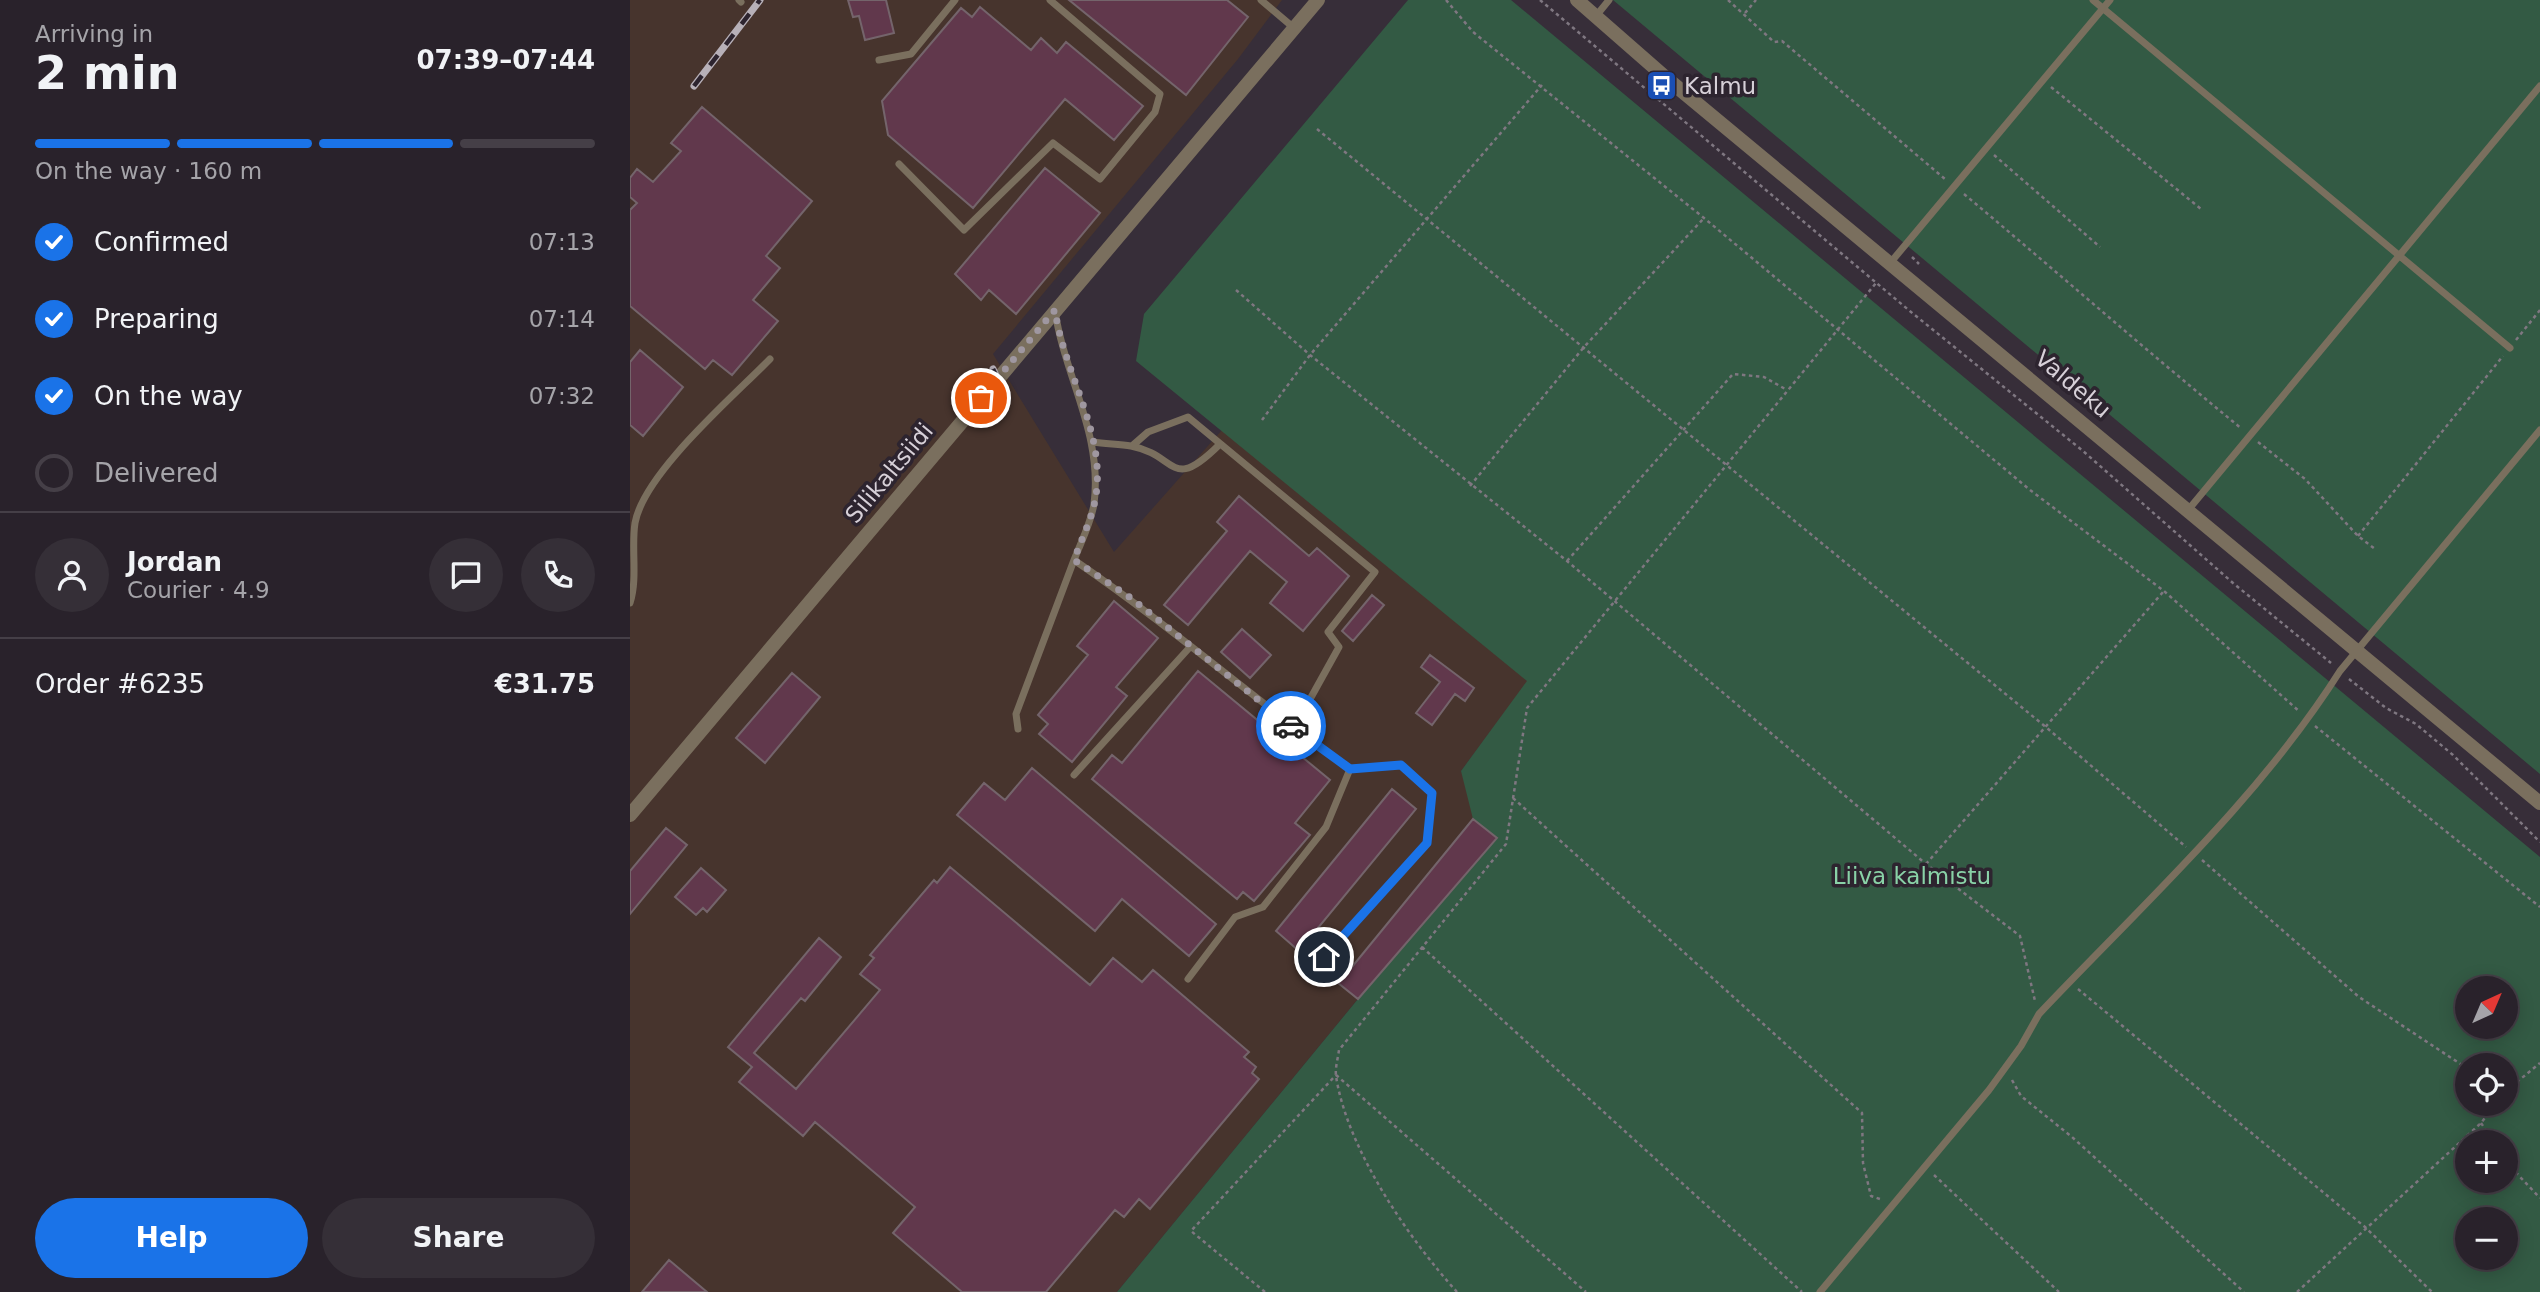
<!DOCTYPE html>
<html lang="en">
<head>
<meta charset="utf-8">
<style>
  :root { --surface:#29222b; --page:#352f37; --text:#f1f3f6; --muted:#a5a4a9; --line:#453f47; --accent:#1a73e8 }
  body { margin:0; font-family:"DejaVu Sans",sans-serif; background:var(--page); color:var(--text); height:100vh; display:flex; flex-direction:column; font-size:26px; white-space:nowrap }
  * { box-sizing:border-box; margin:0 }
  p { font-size:23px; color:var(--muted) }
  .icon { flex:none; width:38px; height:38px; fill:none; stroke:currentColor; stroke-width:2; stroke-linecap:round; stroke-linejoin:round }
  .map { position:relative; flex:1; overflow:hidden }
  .side { display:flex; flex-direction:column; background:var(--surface); width:630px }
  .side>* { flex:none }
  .needle { width:46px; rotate:44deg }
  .controls { position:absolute; left:1825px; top:976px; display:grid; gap:14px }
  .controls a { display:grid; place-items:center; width:63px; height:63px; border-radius:50%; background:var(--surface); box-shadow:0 4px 18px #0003,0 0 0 2px var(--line); font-size:35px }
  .pin { position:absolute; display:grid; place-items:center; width:60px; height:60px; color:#fff; margin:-30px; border:4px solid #fff; border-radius:50%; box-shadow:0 2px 7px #0007 }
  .courier { position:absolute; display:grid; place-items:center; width:70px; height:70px; margin:-35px; border:5px solid #1a73e8; border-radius:50%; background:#fff; color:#222; box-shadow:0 2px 9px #0007 }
  .summary em { font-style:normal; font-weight:700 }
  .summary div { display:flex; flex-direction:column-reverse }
  .summary { display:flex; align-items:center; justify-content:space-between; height:119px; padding:0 35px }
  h1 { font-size:46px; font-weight:700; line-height:52px }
  .bar { display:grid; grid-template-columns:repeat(4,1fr); gap:10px 7px; align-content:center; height:84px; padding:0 35px }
  .bar i { height:9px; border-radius:5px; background:var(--line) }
  .bar .active { background:var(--accent) }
  .bar p { grid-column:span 4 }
  .line { display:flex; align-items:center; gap:18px; padding:0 35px; border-top:2px solid var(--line) }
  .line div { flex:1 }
  .round { display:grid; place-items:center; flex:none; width:74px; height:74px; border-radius:37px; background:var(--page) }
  ol { padding:0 35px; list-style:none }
  li { display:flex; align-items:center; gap:21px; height:77px }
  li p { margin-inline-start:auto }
  li .icon { padding:7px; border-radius:50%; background:var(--accent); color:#fff; stroke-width:4 }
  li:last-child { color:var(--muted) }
  li i { width:38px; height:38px; border:4px solid var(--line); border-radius:50% }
  .action { display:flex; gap:14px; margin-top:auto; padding:14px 35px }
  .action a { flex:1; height:80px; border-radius:42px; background:var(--accent); color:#fff; font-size:28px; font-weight:700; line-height:80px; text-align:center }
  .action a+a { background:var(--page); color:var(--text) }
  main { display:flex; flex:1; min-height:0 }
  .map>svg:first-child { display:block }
  .industrial { fill:#47342d }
  .green { fill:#335a44; fill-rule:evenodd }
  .building { fill:#61384c; stroke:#74646b; stroke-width:2 }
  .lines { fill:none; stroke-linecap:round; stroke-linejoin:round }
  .path { stroke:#7f7781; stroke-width:2.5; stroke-dasharray:3.5 3.5; stroke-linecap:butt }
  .service { stroke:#7a6f5e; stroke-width:7 }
  .minor { stroke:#7a6f5e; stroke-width:14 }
  .tertiary { stroke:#7a6f5e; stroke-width:14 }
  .rail-casing { stroke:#b7b0b8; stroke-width:7 }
  .rail { stroke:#2d242f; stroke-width:4.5; stroke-dasharray:13; stroke-linecap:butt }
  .done { stroke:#9f97a0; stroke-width:7; stroke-dasharray:0 12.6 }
  .route { stroke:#1a73e8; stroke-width:9 }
  .labels { text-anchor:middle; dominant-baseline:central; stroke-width:7; stroke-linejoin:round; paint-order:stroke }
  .poi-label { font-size:23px; fill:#d7d0d8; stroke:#2d242f; text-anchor:start }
  .street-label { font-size:23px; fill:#d7d0d8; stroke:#2d242f }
  .park-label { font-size:23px; fill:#89d2a7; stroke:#2d242f }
</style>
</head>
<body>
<main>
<section class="side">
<div class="summary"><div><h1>2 min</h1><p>Arriving in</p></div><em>07:39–07:44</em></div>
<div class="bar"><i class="active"></i><i class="active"></i><i class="active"></i><i></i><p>On the way · 160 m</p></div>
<ol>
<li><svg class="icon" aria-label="check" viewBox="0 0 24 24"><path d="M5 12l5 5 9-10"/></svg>Confirmed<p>07:13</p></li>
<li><svg class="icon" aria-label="check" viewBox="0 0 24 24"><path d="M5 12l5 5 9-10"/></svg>Preparing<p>07:14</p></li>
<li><svg class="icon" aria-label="check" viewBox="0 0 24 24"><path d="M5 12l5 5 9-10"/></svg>On the way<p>07:32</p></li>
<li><i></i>Delivered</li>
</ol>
<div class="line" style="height:126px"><a class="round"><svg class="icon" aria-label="person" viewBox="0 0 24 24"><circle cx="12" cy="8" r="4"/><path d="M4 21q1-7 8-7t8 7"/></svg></a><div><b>Jordan</b><p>Courier · 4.9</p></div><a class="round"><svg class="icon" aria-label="chat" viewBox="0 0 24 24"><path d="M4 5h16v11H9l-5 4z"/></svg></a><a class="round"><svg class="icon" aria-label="phone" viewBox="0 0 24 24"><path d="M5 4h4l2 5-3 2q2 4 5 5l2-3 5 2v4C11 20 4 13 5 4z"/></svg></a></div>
<div class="line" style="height:91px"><div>Order #6235</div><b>€31.75</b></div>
<div class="action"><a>Help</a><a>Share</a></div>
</section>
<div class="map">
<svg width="1910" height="1292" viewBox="0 0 1910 1292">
  <rect width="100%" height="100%" fill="#372e39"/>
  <path class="industrial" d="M0,0H652L608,59L363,354L484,552L592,430L898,681L831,771L867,838L728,999L487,1292H0Z"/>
  <path class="green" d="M778,0H881L1910,857V1292H487L728,999L867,838L843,819L831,771L897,681L506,361L514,314ZM1838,989H1876V1027H1838ZM1838,1066H1876V1104H1838ZM1838,1143H1876V1181H1838ZM1838,1220H1876V1258H1838Z
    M983,0H1910V774Z"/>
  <path class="building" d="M218,0H256L264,33L235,40L229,16L223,17Z
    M439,0H597L618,17L556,95Z
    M350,7L401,50L411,38L427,53L436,42L513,106L484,140L435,99L343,208L258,135L252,101L331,8L342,17Z
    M72,107L182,201L136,256L150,268L123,300L148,321L102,375L83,360L75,369L0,306V210L7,203L0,197V178L7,169L23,182L51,151L41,143Z
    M415,168L470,213L386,314L359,290L351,300L325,274Z
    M10,350L53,387L13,436L0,425V362Z
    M609,496L679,556L687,548L719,576L673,631L640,603L657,582L620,551L558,625L534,605L597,531L587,522Z
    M742,595L754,605L723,641L712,631Z
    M484,601L528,638L486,687L497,696L442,762L409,734L418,724L408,715L458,655L447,646Z
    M612,629L641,655L620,678L591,652Z
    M800,655L844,688L835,701L825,694L802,725L786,713L810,682L791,667Z
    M568,671L700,780L665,823L680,835L624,901L613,892L607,899L462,779L482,755L492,763Z
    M162,673L190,697L135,763L106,738Z
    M402,768L586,924L559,956L492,899L465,931L327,815L354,783L375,800Z
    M762,789L786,809L669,951L646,931Z
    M843,819L867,838L728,999L697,974L705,964L717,973Z
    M36,828L57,845L0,914V871Z
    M320,867L460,985L483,958L512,982L523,970L619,1052L614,1057L626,1067L622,1073L629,1079L520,1209L509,1199L494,1217L485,1210L416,1292H332L263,1233L285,1207L185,1122L173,1136L109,1082L122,1067L98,1047L189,938L211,957L175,1001L171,998L124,1053L166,1089L250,990L230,974L244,958L240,955L304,880L307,883Z
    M71,868L96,890L77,912L73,908L66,915L45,897Z
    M39,1260L77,1292H12Z"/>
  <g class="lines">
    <path class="path" d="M816,0L843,32L1074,218L1400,490L1534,591L1670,712
      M910,0L1281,312L1453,451L1603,583L1701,663
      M1098,0L1144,42L1152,41L1315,179
      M1115,13L1126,0
      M1421,87L1571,209
      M687,129L1417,728L1556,847
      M1364,155L1470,247
      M1334,194C1427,272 1518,352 1612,429
      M1282,257L1289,264
      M606,290L680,355L937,561L1296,864L1390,936L1405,1001
      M1886,340L1910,310
      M632,420L680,355L912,85
      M1628,442L1675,479L1728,536L1745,549
      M840,486L954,347L1074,218
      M1728,536L1873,356
      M937,561L1103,374L1134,377L1157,390
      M1719,679L1756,708L1786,724L1823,755L1910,842
      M1685,726L1910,907
      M883,798L1232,1113L1233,1163L1241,1196L1253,1200
      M1572,860L1729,997L1838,1069
      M1296,864L1533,592
      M792,947L1172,1292
      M1448,989L1735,1227L1802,1292
      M706,1075L956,1292
      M1382,1080L1391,1096L1442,1137L1614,1292
      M1876,1091L1910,1063
      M1851,1123L1865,1143
      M1876,1162L1910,1198
      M1304,1175L1429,1292
      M635,1292L561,1231L706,1075
      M827,1292C779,1239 717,1149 706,1076C705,1068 708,1058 709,1050L876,844L897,708L1246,283
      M1667,1292L1851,1123L1866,1104"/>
    <path class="service" d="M109,0L111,2
      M631,0L664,28
      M1463,0L1880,348
      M966,16L979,0
      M249,60L281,54L325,0
      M269,164L334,230L423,143L470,179L525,112L530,94L420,0
      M1261,262L1480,0
      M425,311C435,378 473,434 464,504C461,523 451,542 444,560C539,625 627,701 720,769L771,765L802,793L797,843L694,957
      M463,442C476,444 489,444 501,446C548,455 540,494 590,444
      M502,446L518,432L558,417L745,572L698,632L709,647L664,728
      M1559,509L1910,86
      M0,603C8,578 1,548 5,523C14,473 104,396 140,359
      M388,729L386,714L444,560
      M444,775L560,647
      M558,979L605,917L633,907L696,827L720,769
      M1190,1292L1359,1090L1391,1046L1409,1014C1512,905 1629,799 1710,671L1910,430"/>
    <path class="minor" d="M0,815L688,0"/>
    <path class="tertiary" d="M947,0L1035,77L1910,803"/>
    <defs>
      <path id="rail" d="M64,86L130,0
        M363,369L373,390"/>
    </defs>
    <use href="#rail" class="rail-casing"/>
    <use href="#rail" class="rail"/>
  </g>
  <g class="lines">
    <path class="done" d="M351,398L425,310C434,376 482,441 463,509C458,527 450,543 444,560L501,598L661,726"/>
    <path class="route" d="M661,726L720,769L771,765L802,793L797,843L694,957"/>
  </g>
  <defs>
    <symbol id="bus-square" viewBox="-11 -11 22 22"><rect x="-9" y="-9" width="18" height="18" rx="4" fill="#1a4fb4" stroke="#2d242f"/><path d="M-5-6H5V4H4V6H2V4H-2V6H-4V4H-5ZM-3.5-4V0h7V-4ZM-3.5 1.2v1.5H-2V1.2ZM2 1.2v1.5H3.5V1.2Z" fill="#fff"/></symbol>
  </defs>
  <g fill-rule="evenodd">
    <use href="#bus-square" x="1014" y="68" width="35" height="35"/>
  </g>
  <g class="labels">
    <g class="poi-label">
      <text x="1054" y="86">Kalmu</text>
    </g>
    <g class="street-label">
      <text transform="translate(1443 384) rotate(40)">Valdeku</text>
      <text transform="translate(259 473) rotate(-50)">Silikaltsiidi</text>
    </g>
    <g class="park-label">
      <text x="1282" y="876">Liiva kalmistu</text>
    </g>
  </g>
</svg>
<div class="controls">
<a><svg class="needle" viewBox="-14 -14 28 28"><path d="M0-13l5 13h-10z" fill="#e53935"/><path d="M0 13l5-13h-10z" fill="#a5a4a9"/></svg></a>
<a><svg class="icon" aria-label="locate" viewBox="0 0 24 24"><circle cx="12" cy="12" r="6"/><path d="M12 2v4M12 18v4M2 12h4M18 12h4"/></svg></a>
<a>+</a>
<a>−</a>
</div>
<div class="pin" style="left:351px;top:398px;background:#ea580c"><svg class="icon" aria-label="bag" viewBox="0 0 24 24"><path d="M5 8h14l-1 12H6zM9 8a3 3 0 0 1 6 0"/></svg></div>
<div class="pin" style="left:694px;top:957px;background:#1f2937"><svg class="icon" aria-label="home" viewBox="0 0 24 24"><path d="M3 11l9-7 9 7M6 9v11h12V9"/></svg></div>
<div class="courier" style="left:661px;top:726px"><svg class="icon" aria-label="car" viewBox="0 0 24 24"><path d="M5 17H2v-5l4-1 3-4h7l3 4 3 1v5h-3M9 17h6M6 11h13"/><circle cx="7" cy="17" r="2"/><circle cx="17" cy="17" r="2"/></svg></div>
</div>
</main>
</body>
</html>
